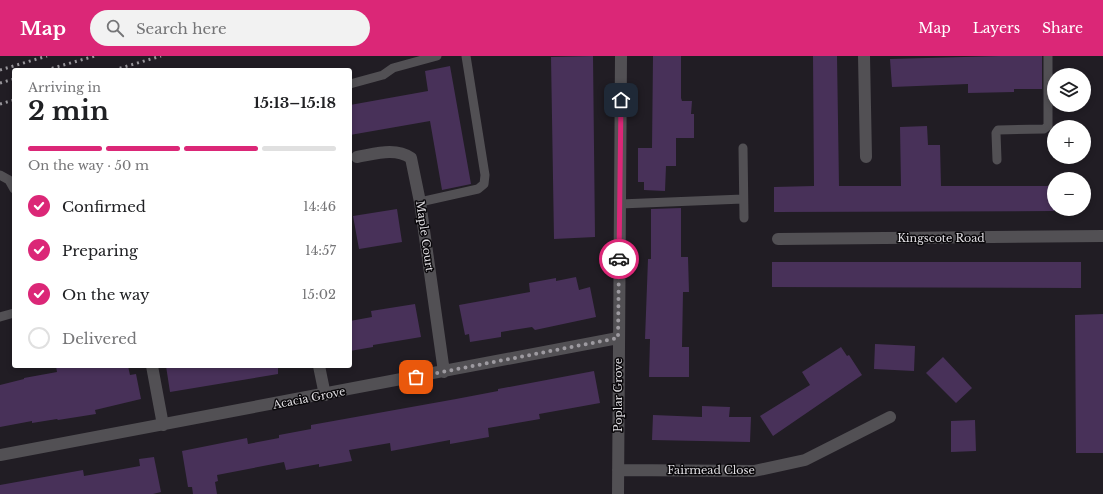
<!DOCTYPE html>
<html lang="en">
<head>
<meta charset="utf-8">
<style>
  :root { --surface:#fff; --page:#f2f2f2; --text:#202124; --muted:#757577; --line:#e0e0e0; --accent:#db2777 }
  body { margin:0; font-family:"Libre Baskerville",serif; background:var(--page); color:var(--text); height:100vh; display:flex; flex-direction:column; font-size:15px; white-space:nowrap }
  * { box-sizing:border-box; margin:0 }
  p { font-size:13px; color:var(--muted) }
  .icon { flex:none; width:22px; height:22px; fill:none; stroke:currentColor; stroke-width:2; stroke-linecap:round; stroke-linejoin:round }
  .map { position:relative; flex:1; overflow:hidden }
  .details { position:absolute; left:12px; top:12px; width:340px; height:300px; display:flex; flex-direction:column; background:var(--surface); border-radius:4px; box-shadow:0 2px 6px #0003 }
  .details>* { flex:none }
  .controls { position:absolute; left:1047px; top:12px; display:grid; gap:8px }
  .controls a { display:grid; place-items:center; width:44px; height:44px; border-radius:50%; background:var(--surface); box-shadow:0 2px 6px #0003; font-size:20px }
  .pin { position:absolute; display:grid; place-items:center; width:34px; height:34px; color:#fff; margin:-17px; border-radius:8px; box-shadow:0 2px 6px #0006 }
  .courier { position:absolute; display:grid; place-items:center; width:40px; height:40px; margin:-20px; border:3px solid #db2777; border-radius:50%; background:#fff; color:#222; box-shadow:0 1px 5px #0007 }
  .headline em { font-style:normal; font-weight:700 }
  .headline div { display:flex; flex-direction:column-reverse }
  .headline { display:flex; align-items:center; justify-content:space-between; height:68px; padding:0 16px }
  h1 { font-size:26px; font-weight:700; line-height:30px }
  .bar { display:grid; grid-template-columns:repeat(4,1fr); gap:6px 4px; align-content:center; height:48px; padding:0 16px }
  .bar i { height:5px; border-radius:3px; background:var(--line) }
  .bar .active { background:var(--accent) }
  .bar p { grid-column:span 4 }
  ol { padding:0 16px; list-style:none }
  li { display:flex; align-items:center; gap:12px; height:44px }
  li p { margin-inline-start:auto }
  li .icon { padding:4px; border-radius:50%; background:var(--accent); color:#fff; stroke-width:4 }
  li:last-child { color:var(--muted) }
  li i { width:22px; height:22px; border:2px solid var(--line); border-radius:50% }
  header { display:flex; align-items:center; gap:24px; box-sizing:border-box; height:56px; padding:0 20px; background:var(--accent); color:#fff }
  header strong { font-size:19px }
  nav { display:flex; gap:22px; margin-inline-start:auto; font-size:14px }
  .search { width:280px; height:36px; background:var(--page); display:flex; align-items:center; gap:10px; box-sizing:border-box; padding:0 14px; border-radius:22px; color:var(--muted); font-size:15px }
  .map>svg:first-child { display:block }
  .building { fill:#483159 }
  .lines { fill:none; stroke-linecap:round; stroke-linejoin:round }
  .lane { stroke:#525054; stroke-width:9 }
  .street { stroke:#525054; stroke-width:12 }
  .rail { stroke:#99979c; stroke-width:3; stroke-dasharray:2 4; stroke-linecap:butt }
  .done { stroke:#9d9aa0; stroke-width:4; stroke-dasharray:0 7.2 }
  .route { stroke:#db2777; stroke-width:5 }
  .labels { text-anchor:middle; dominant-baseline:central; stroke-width:3; stroke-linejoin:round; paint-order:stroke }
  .street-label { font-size:11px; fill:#e0dee2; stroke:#0a080b }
</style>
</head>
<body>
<header>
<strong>Map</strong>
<div class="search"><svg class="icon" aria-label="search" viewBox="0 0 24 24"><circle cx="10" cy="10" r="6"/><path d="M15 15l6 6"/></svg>Search here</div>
<nav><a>Map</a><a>Layers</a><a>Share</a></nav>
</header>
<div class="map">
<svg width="1103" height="438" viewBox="0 0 1103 438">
  <rect width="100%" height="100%" fill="#211d24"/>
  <path class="building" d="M593,0L595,181L554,183L551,1Z
    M653,0H681V42L682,45H692L691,58H694V82H676V110H666L665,135L644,134V126H638V92H652Z
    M813,0H837L839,130H901L900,71L927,70L928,89H940L941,130H1054V155L774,156V131L814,130Z
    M1000,0H1042V33H1014V36L968,37V28L892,31L890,3Z
    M450,10L471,128L442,134L430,65L350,79V49L428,35L425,15Z
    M681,152V201H688L689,236H683L682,291H689V321H649L650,283H645L648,203H651V153Z
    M397,153L402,186L359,193L353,160Z
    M772,206H1081V232L772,231Z
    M576,221L579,234L590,231L596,261L535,274L532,271L501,276V281L470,286L469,278L465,279L459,249L530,236L529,227L556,222V225Z
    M415,248L421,281L373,289V291L350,295V265L372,261L371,255Z
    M1103,258V397H1076L1075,259Z
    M875,288L915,290L914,315L874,313Z
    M841,291L847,300L849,299L862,319L773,380L760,360L810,329L802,316Z
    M943,301L972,332L956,347L926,317Z
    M56,310H128L130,319L136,318L141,343L95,354L96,358L58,364L57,363L32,367V365L0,371V329L24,323V322L57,316Z
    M166,310H278V318L170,336Z
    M594,315L600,347L539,358L540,363L488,372L489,381L450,388V384L391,395L390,387L349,394L352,405L319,411V408L286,414L284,406L217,419L218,425L215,426L217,438H193L192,431H188L182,395L247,382L248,388L279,382V379L311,373V369L456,343L498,335V333Z
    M702,350L730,351L729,361H751L750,386L652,384L653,359L702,361Z
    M975,364L976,395L951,396V365Z
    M154,401L161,436L153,438H0V429L83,414L84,420L140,410L139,403Z"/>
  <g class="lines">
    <path class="lane" d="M350,28L383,19L393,12L437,0
      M743,92L744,162
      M997,104L996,77L998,74L1044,73L1048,70V0
      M0,119L9,124L14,133
      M420,146L478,133L484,128L485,119L466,0
      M620,148L743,143
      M0,261L14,257"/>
    <path class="street" d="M864,0L866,101
      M357,101C375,98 395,91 411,102L420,146L444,316
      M778,183L1103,180
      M152,310L163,369
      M319,310L325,339
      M0,399L618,282
      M618,414L754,415L805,404L890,361
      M618,438L621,0"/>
    <path class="rail" d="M0,14L47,0
      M46,14L95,0
      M114,14L161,0
      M0,27L14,23
      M0,48L14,44"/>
  </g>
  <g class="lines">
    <path class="done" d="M416,321L618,282L619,203"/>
    <path class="route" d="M619,203L621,44"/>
  </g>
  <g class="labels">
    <g class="street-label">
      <text transform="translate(425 180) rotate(82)">Maple Court</text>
      <text x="941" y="182">Kingscote Road</text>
      <text transform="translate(618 339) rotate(-90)">Poplar Grove</text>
      <text transform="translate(309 342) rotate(-11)">Acacia Grove</text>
      <text x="711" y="414">Fairmead Close</text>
    </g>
  </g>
</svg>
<div class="controls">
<a><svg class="icon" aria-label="layers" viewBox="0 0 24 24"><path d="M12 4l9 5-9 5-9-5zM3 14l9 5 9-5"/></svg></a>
<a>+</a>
<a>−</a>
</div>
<div class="pin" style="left:416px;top:321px;background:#ea580c"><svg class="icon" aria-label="bag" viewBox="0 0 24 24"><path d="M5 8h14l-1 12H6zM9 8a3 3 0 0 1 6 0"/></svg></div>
<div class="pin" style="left:621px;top:44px;background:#1f2937"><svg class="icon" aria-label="home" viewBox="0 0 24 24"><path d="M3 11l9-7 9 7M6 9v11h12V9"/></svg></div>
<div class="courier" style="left:619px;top:203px"><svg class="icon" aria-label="car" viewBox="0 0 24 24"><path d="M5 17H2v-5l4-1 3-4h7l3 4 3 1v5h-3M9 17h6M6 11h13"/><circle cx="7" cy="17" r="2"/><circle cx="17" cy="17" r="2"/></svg></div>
<section class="details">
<div class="headline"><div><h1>2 min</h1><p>Arriving in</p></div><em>15:13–15:18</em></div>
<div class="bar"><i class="active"></i><i class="active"></i><i class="active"></i><i></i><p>On the way · 50 m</p></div>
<ol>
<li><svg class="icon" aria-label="check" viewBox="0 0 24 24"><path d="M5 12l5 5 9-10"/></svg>Confirmed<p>14:46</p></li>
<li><svg class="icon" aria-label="check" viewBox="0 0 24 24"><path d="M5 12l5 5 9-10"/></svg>Preparing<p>14:57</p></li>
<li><svg class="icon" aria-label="check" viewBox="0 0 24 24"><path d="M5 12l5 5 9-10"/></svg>On the way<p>15:02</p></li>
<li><i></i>Delivered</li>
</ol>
</section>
</div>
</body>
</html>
